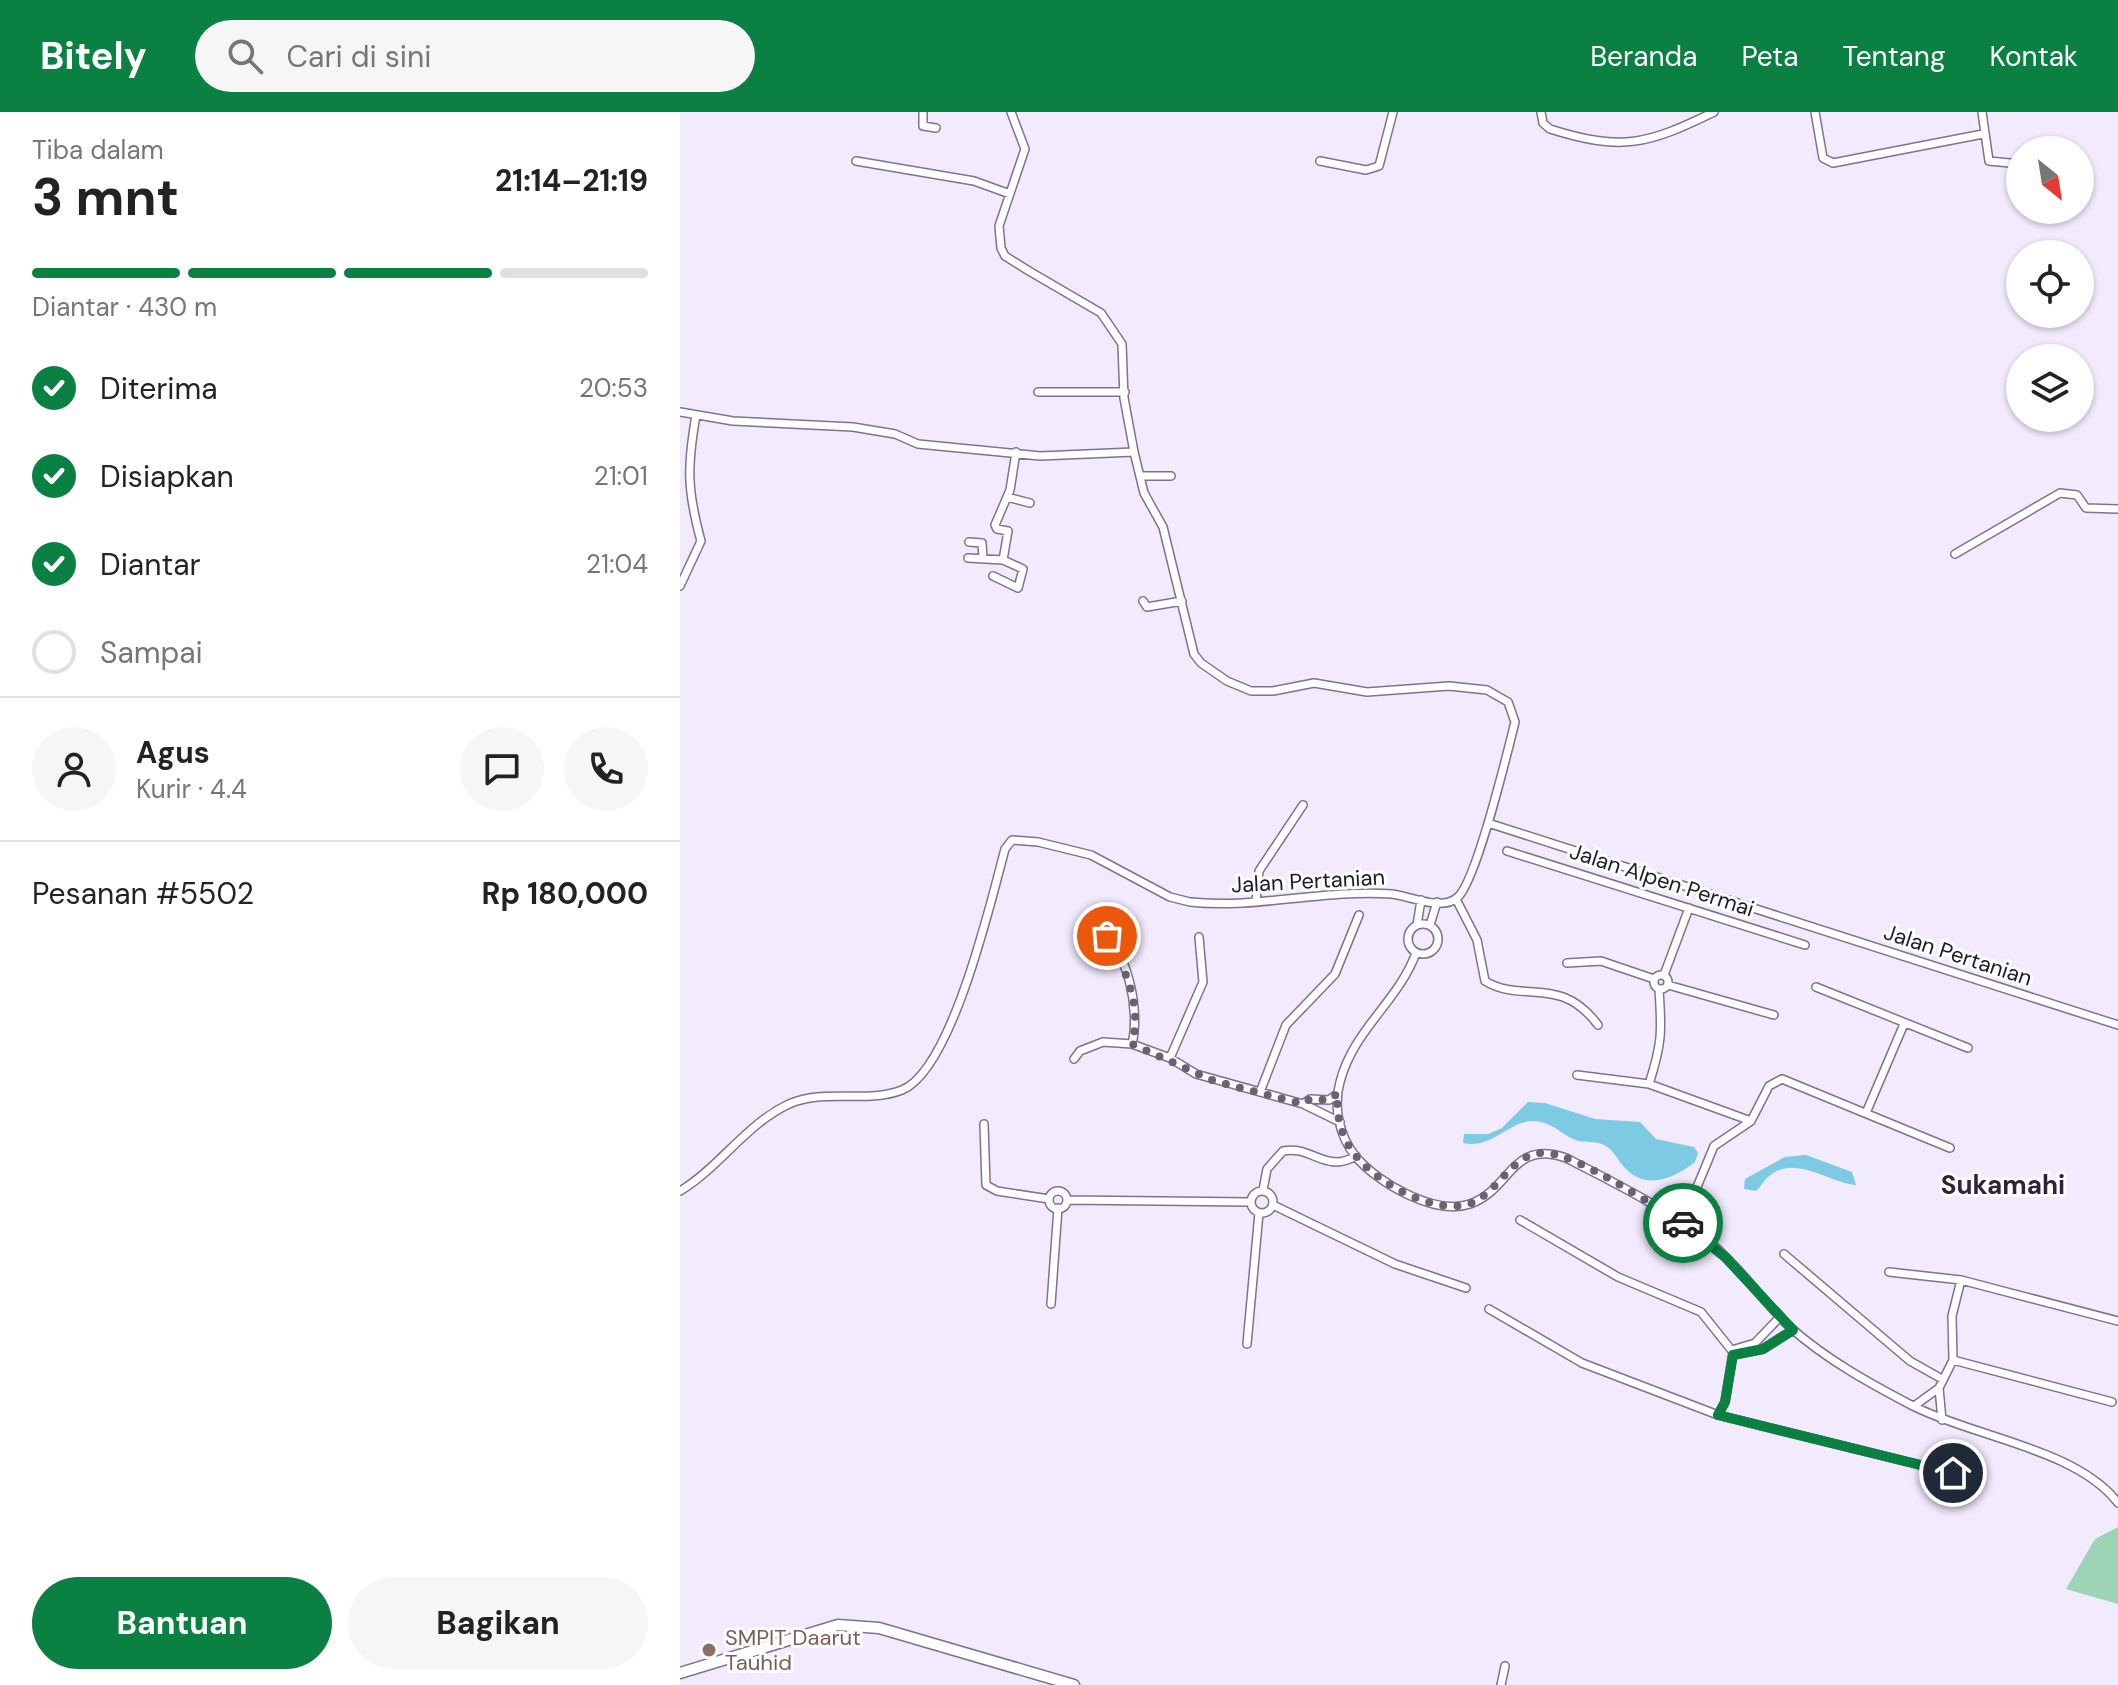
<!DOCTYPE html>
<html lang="id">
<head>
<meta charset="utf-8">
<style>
  :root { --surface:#fff; --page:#f6f6f6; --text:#222; --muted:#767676; --line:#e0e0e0; --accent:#0b8043 }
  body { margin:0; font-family:"DM Sans",sans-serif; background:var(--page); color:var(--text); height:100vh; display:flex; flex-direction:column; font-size:30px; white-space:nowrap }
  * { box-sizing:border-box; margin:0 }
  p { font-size:26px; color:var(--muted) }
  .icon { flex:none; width:44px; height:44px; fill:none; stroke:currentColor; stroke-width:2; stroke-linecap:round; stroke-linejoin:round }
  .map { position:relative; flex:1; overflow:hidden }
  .sheet { display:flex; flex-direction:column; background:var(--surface); width:680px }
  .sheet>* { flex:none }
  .needle { width:52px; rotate:150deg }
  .fabs { position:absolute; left:1326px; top:24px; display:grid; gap:16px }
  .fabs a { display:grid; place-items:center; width:88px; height:88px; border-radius:50%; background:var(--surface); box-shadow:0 2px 6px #0004; font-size:40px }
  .pin { position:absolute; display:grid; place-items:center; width:68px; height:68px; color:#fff; margin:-34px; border:4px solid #fff; border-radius:50%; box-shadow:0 2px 8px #0007 }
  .courier { position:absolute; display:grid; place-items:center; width:80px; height:80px; margin:-40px; border:6px solid #0b8043; border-radius:50%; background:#fff; color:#222; box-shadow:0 2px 10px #0007 }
  .head em { font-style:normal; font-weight:700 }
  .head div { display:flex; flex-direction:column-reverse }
  .head { display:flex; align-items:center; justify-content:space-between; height:136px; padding:0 32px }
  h1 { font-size:52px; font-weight:700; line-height:60px }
  .bar { display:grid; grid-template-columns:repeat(4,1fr); gap:12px 8px; align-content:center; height:96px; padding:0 32px }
  .bar i { height:10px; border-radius:6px; background:var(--line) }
  .bar .on { background:var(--accent) }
  .bar p { grid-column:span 4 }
  .line { display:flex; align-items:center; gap:20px; padding:0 32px; border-top:2px solid var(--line) }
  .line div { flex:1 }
  .round { display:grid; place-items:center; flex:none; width:84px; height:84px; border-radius:42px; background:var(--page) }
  ol { padding:0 32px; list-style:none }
  li { display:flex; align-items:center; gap:24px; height:88px }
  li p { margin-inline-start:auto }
  li .icon { padding:8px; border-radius:50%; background:var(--accent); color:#fff; stroke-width:4 }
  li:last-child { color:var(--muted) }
  li i { width:44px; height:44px; border:4px solid var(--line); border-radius:50% }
  .action { display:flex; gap:16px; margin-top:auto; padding:16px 32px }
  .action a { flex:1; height:92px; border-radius:48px; background:var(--accent); color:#fff; font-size:32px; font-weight:700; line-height:92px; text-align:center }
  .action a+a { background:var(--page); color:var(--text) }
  header { display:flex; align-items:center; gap:48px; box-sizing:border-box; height:112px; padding:0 40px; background:var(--accent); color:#fff }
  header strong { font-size:38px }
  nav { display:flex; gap:44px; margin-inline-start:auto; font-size:28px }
  .search { width:560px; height:72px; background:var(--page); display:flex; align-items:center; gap:20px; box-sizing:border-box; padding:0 28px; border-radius:44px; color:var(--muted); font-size:30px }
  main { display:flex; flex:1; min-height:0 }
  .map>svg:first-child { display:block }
  .green { fill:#9dd4b8 }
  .water { fill:#7ccae3 }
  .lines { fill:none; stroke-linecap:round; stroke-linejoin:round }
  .street-casing { stroke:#7e728f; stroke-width:10 }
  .secondary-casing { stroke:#7e728f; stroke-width:13 }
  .street { stroke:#fff; stroke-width:7 }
  .secondary { stroke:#fff; stroke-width:10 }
  .done { stroke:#696371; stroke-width:8; stroke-dasharray:0 14.4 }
  .route { stroke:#0b8043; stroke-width:10 }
  .education-dot { fill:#8d6e63; stroke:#fff; stroke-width:3 }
  .labels { text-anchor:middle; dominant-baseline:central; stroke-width:6; stroke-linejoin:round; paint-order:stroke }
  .street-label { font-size:22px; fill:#1f1b26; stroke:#fff }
  .education-label { font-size:22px; fill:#785e54; stroke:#fff; text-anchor:start }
  .quarter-label { font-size:26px; font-weight:bold; fill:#2e233c; stroke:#fff }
</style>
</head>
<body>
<header>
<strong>Bitely</strong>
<div class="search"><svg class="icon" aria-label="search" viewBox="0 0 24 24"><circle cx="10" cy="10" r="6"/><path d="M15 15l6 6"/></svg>Cari di sini</div>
<nav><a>Beranda</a><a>Peta</a><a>Tentang</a><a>Kontak</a></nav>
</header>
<main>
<section class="sheet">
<div class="head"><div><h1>3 mnt</h1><p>Tiba dalam</p></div><em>21:14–21:19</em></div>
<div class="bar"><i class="on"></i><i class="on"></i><i class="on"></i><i></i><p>Diantar · 430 m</p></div>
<ol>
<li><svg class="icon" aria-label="check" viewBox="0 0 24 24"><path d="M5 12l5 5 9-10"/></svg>Diterima<p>20:53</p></li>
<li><svg class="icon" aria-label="check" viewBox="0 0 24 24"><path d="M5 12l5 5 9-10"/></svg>Disiapkan<p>21:01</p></li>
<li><svg class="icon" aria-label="check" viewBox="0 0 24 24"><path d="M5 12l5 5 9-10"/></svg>Diantar<p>21:04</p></li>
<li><i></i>Sampai</li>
</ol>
<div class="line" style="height:144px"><a class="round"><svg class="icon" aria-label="person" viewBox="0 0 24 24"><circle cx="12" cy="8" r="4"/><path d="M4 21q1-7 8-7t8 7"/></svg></a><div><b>Agus</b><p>Kurir · 4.4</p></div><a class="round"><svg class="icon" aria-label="chat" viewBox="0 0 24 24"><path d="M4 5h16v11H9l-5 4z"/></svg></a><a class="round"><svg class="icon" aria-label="phone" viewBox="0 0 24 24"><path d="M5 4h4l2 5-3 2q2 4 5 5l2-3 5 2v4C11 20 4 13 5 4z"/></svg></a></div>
<div class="line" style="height:104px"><div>Pesanan #5502</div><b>Rp 180,000</b></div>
<div class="action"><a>Bantuan</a><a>Bagikan</a></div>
</section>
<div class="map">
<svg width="1438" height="1573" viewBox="0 0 1438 1573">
  <rect width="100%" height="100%" fill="#f2eafd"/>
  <path class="green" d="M1438,1415V1492L1386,1477L1415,1427Z"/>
  <path class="water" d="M848,990L865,991L915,1007L960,1010L976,1027L1014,1035L1018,1041L1015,1050C993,1067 966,1079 944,1055C937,1047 934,1038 924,1033C916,1029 908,1031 899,1029C888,1027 878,1016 867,1012C833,998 817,1039 783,1031L784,1022H808L822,1016Z
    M1126,1043L1172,1060L1176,1073C1149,1071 1114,1041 1088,1065C1083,1069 1081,1075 1076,1079L1064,1077L1065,1067L1105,1045Z"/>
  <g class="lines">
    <defs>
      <path id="street" d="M243,0V14L256,16
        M861,0L863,11L870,17C943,40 968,32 1034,0
        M1135,0L1143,46L1153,51L1303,22
        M1302,0L1309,49L1340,52
        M176,49L294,69L330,82
        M640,49L686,58L699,54L713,0
        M358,280H445
        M0,300L53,309L173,315L215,322L238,332L360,344L454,340
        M460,364H491
        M327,385L350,391
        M289,430L302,431L303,446
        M1275,442L1380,381L1397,383L1406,396L1438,397
        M288,446L323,448
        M313,464L338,476L343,457L323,448L328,419L317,417L315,413L330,378L336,340
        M0,474L21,429C7,378 7,355 16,303
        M463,489L467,495L502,489
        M808,711L1438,913
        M827,739L1125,833
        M776,787L797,828L805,869C843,892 880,862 918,913
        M576,789L579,759L623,693
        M728 827a15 15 0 1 1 30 0a15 15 0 1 1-30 0Z
        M737,813L741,788
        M750,813L757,790
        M419,819C449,839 460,899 452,932
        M736,841C718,890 673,918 660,970C653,995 659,1024 676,1045C698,1071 755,1104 790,1092C832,1077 831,1027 886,1046C935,1071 989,1098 1032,1132C1062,1157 1083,1190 1111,1216C1147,1248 1191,1272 1233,1294C1294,1325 1397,1337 1438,1391
        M887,851L921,849L974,867
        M974 870a7 7 0 1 1 14 0a7 7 0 1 1-14 0Z
        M984,863L1009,796
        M988,873L1094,903
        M1136,875L1288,936
        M490,946L523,870L519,825
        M394,947L400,939L423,930L452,932L490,946L516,962L623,992L660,1010
        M897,963L969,972L1071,1009
        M969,972C982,932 982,919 979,878
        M580,980L606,913L655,862L679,803
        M623,992L630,987L649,988L657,982
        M1186,1001L1224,912
        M304,1012L306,1073L317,1079L369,1087
        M583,1078L587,1057L603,1039C632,1033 645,1062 676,1044
        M571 1090a11 11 0 1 1 22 0a11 11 0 1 1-22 0Z
        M0,1079C40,1055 66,1012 109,992C144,976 186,992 222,978C272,958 311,789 325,737L332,728L358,730L411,743L490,785L510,790C577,797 645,777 712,782C730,784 762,800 778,785C797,767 827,642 835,610L828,590L807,578L769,574L687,580L634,571L593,579H571L547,569L521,551L514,542L483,415L464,381L454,340L444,286L442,232L421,201L349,159L325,144L321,136L319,114L345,37L331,0
        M369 1088a9 9 0 1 1 18 0a9 9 0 1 1-18 0Z
        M387,1088L570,1090
        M593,1093L715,1152L786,1176
        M840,1108L938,1165L1021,1200L1053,1240L1045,1290L1038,1303
        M1002,1111L1034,1034L1071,1009L1089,974L1102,967L1270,1036
        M1104,1142L1230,1249L1262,1267
        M1209,1160L1281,1168L1438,1209
        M371,1192L378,1096
        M809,1197L902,1251L1038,1303L1273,1361
        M567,1232L579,1101
        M1052,1238L1075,1231L1100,1205
        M1053,1243L1083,1237L1113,1218
        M1273,1248L1432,1290
        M1234,1294L1259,1276
        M1262,1308L1259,1276L1273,1248L1272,1204L1281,1168
        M821,1573L825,1554"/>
      <path id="secondary" d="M0,1561L158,1513L199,1516L394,1573"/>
    </defs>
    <use href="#street" class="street-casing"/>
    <use href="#secondary" class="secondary-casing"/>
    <use href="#street" class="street"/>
    <use href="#secondary" class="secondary"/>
  </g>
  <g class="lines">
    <path class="done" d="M427,824C446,859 462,892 452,932L534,969L623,992L630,987L649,988L658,981C655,1003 662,1027 676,1044C697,1071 755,1103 789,1092C820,1081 833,1037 868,1041C901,1045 972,1093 1003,1111"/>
    <path class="route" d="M1003,1111L1045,1145L1113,1218L1083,1237L1053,1243L1045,1290L1038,1303L1273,1361"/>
  </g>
  <circle class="education-dot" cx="29" cy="1538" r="8"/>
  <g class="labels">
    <g class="street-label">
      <text transform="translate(982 768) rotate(18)">Jalan Alpen Permai</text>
      <text transform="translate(628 769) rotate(-3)">Jalan Pertanian</text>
      <text transform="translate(1278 843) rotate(18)">Jalan Pertanian</text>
    </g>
    <g class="education-label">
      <text x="45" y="1525">SMPIT Daarut<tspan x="45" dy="25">Tauhid</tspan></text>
    </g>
    <g class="quarter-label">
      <text x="1323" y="1073">Sukamahi</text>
    </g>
  </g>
</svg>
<div class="fabs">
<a><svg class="needle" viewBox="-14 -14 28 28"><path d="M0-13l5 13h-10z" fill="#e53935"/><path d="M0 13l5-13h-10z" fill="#767676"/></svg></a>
<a><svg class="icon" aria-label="locate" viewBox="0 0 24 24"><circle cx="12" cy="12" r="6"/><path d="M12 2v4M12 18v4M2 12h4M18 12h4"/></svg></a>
<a><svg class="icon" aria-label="layers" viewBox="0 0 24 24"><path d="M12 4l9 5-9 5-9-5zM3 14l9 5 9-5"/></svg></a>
</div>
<div class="pin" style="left:427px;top:824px;background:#ea580c"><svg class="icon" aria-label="bag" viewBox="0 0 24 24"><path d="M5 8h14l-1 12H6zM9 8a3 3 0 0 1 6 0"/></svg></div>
<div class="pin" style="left:1273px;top:1361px;background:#1f2937"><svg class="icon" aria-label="home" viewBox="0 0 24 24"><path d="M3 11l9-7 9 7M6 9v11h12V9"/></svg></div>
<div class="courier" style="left:1003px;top:1111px"><svg class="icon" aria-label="car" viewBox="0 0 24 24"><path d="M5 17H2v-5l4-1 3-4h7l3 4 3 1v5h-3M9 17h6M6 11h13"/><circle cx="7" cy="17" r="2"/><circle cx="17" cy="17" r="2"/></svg></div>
</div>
</main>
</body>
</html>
